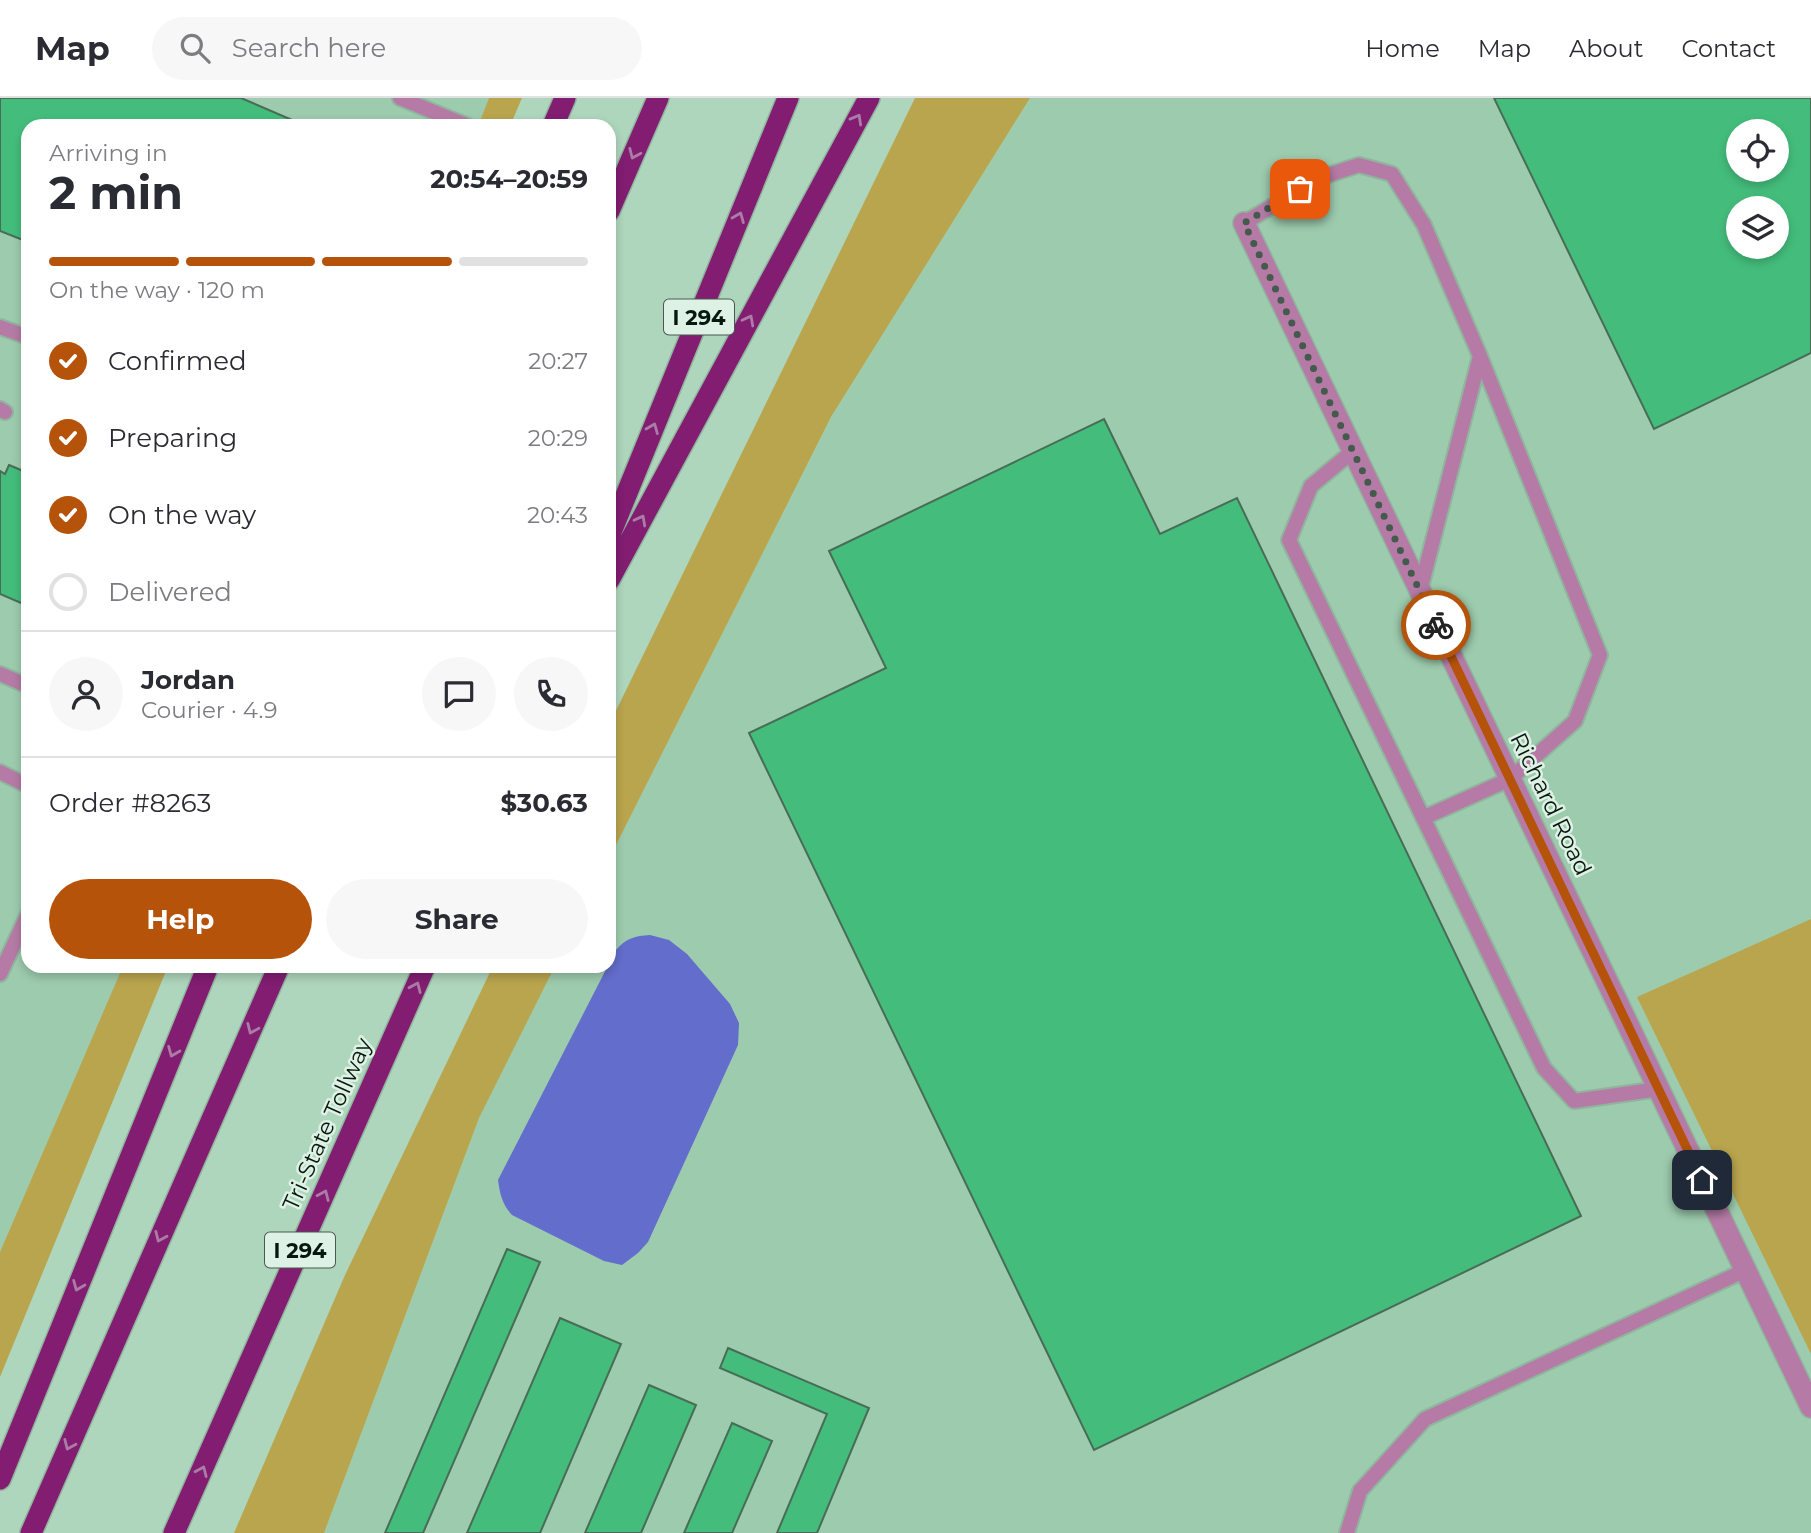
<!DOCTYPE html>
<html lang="en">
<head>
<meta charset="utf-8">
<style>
  :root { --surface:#fff; --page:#f7f7f7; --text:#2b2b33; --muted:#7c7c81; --line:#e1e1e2; --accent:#b45309 }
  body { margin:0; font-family:Montserrat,sans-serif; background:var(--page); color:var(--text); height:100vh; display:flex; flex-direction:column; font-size:26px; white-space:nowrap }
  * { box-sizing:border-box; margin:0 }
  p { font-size:23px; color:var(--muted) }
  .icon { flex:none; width:38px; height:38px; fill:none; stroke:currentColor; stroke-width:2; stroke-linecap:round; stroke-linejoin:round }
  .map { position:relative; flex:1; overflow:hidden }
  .drawer { position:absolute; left:21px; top:21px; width:595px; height:854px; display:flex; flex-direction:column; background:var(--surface); border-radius:21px; box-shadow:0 4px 10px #0003 }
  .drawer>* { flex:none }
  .controls { position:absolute; left:1726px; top:21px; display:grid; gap:14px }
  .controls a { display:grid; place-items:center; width:63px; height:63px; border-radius:50%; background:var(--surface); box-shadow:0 4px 10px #0003; font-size:35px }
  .pin { position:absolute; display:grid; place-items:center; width:60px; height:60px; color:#fff; margin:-30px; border-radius:14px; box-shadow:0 4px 10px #0006 }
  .courier { position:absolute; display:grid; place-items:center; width:70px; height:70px; margin:-35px; border:5px solid #b45309; border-radius:50%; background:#fff; color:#222; box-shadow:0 2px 9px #0007 }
  .overview em { font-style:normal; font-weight:700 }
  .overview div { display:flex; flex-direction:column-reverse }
  .overview { display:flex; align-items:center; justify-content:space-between; height:119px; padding:0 28px }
  h1 { font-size:46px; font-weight:700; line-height:52px }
  .bar { display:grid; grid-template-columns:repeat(4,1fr); gap:10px 7px; align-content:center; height:84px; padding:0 28px }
  .bar i { height:9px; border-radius:5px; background:var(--line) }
  .bar .on { background:var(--accent) }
  .bar p { grid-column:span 4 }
  .line { display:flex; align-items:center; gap:18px; padding:0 28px; border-top:2px solid var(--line) }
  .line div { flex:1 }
  .round { display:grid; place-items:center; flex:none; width:74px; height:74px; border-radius:37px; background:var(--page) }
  ol { padding:0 28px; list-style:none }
  li { display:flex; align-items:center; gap:21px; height:77px }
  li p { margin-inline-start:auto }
  li .icon { padding:7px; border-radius:50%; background:var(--accent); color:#fff; stroke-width:4 }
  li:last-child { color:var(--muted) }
  li i { width:38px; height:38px; border:4px solid var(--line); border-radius:50% }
  .button { display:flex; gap:14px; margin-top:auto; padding:14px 28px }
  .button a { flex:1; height:80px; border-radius:42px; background:var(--accent); color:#fff; font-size:28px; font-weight:700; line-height:80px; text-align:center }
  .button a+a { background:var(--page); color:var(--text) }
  header { display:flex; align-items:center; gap:42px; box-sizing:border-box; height:98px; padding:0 35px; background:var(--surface); border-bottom:2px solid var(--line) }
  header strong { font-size:33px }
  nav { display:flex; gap:38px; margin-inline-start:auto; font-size:24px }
  .search { width:490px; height:63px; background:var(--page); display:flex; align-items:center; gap:18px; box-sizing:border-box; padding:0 24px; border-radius:38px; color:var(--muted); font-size:26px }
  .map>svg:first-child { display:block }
  .built { fill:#9dcbae; fill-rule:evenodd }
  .green { fill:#b9a54e }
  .water { fill:#636dcb }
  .building { fill:#44bd7c; stroke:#486c56; stroke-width:2; fill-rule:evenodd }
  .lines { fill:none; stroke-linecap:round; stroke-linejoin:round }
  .lane-casing { stroke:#90b49d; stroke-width:18 }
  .street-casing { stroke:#90b49d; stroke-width:24 }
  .highway-casing { stroke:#90b49d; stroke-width:24 }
  .lane { stroke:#b57ba6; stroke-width:14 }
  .street { stroke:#b57ba6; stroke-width:21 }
  .highway { stroke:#821d71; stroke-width:21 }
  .oneway { stroke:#ab7ca5 }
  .done { stroke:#435a4c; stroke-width:7; stroke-dasharray:0 12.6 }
  .route { stroke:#b45309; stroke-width:9 }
  .labels { text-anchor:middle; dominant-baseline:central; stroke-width:5; stroke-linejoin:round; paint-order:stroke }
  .shield { fill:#ddf1e4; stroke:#49594f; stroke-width:2 }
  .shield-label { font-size:21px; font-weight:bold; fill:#09180f }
  .street-label { font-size:23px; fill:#09180f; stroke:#ddf1e4 }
</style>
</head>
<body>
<header>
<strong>Map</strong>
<div class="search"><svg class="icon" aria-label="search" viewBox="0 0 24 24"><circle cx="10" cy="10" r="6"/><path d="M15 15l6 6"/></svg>Search here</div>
<nav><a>Home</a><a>Map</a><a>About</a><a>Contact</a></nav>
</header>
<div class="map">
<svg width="1811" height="1435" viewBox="0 0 1811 1435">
  <rect width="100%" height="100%" fill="#aed6bc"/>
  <path class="built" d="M0,0H489L478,28H28V868H123L0,1154Z
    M1030,0H1811V1435H324L479,1020L555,868H609V761L831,319ZM1738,33H1776V72H1738ZM1738,110H1776V149H1738Z"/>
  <path class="green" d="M489,0H522L510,28H478Z
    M915,0H1030L831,319L609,761V627Z
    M1811,821V1256L1637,899Z
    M123,868H168L0,1279V1154Z
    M493,868H555L479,1020L324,1435H234L345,1177Z"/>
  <path class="water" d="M650,837L669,842L687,856L730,906L739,925L738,947L648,1144L638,1155L622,1167L604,1163L512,1117C502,1106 500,1096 498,1082L616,852C626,840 635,838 650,837Z"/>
  <path class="building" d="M0,0H241L306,28H28V144L0,133Z
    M1494,0H1811V255L1654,331ZM1738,33H1776V72H1738ZM1738,110H1776V149H1738Z
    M1104,321L1160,436L1237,400L1581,1118L1094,1352L749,635L886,570L829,453Z
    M9,367L28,375V508L0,496V373L5,376Z
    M507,1151L540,1164L423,1435H385Z
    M560,1220L621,1246L540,1435H467Z
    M728,1250L869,1310L817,1435H777L827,1316L720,1270Z
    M649,1287L696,1307L641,1435H585Z
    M732,1325L772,1343L732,1435H684Z"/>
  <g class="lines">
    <defs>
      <path id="lane" d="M400,0L468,28
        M1244,125L1319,80L1359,67L1392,76L1424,127L1480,258L1600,557L1575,623L1510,681L1423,720
        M0,229L28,239
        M0,311L5,314
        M1353,353L1311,388L1289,442L1544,970L1574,1003L1659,991
        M1420,493L1480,258
        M0,576L28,588
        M0,674L28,688
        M0,876L28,816
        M1347,1435L1360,1393L1425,1321L1746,1172"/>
      <path id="street" d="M1244,125L1811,1309"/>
      <path id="highway" d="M553,28L565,0
        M609,113L658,0
        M609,439L788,0
        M609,482L869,0
        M0,1381L208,868
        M31,1435L279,868
        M174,1435L425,868"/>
    </defs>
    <use href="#lane" class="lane-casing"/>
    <use href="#street" class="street-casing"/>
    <use href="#highway" class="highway-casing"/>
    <use href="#lane" class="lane"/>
    <use href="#street" class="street"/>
    <use href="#highway" class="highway"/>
  </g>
  <defs><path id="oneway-chevron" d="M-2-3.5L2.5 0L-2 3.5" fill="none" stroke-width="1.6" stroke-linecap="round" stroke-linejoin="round" transform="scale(1.75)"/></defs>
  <g class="oneway">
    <use href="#oneway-chevron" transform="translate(857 21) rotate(-61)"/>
    <use href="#oneway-chevron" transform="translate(634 56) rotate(114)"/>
    <use href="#oneway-chevron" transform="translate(739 119) rotate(-68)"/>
    <use href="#oneway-chevron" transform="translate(749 222) rotate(-62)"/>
    <use href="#oneway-chevron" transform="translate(653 330) rotate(-68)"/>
    <use href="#oneway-chevron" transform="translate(641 422) rotate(-62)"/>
    <use href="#oneway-chevron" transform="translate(416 889) rotate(-66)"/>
    <use href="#oneway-chevron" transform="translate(252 931) rotate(114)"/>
    <use href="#oneway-chevron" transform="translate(173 954) rotate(112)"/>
    <use href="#oneway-chevron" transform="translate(324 1097) rotate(-66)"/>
    <use href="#oneway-chevron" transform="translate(160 1139) rotate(114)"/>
    <use href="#oneway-chevron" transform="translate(78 1188) rotate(112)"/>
    <use href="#oneway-chevron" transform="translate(69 1347) rotate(114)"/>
    <use href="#oneway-chevron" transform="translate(202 1373) rotate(-66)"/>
  </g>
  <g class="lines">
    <path class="done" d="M1300,91L1244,125L1436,527"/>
    <path class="route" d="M1436,527L1702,1082"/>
  </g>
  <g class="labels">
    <g class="shield">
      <rect x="664" y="201.5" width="70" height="35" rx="5"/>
      <rect x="265" y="1134.5" width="70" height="35" rx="5"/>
    </g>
    <g class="shield-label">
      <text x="699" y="219">I 294</text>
      <text x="300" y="1152">I 294</text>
    </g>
    <g class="street-label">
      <text transform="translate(1551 706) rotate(64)">Richard Road</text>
      <text transform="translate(327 1026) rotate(-66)">Tri-State Tollway</text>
    </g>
  </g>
</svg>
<div class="controls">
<a><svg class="icon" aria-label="locate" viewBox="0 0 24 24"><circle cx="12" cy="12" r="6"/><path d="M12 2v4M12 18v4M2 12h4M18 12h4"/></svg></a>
<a><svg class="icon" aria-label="layers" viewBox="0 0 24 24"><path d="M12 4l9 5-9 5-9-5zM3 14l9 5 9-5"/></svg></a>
</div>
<div class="pin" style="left:1300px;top:91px;background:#ea580c"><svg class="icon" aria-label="bag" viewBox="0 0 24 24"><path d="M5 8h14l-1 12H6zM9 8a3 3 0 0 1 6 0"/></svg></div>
<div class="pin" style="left:1702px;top:1082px;background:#1f2937"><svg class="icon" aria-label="home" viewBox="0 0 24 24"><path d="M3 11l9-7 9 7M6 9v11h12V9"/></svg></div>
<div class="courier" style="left:1436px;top:527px"><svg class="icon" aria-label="bike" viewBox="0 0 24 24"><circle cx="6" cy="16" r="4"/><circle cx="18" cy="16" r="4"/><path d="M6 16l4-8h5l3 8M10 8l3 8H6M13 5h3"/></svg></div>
<section class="drawer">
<div class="overview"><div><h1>2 min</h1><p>Arriving in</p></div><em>20:54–20:59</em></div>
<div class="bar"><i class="on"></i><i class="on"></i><i class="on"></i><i></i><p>On the way · 120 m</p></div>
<ol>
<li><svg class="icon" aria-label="check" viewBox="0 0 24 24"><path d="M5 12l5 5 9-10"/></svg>Confirmed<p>20:27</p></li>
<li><svg class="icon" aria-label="check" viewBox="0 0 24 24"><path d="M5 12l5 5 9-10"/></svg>Preparing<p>20:29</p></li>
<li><svg class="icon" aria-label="check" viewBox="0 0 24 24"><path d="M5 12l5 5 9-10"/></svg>On the way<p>20:43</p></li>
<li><i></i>Delivered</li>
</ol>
<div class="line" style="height:126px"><a class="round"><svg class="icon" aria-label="person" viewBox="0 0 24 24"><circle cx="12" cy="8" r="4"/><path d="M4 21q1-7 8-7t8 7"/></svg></a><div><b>Jordan</b><p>Courier · 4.9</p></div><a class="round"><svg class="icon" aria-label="chat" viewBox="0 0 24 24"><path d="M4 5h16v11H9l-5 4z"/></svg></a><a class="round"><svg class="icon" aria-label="phone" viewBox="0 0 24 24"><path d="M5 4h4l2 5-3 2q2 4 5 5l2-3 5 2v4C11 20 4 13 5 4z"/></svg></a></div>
<div class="line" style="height:91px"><div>Order #8263</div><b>$30.63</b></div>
<div class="button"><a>Help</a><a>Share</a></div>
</section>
</div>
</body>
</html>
